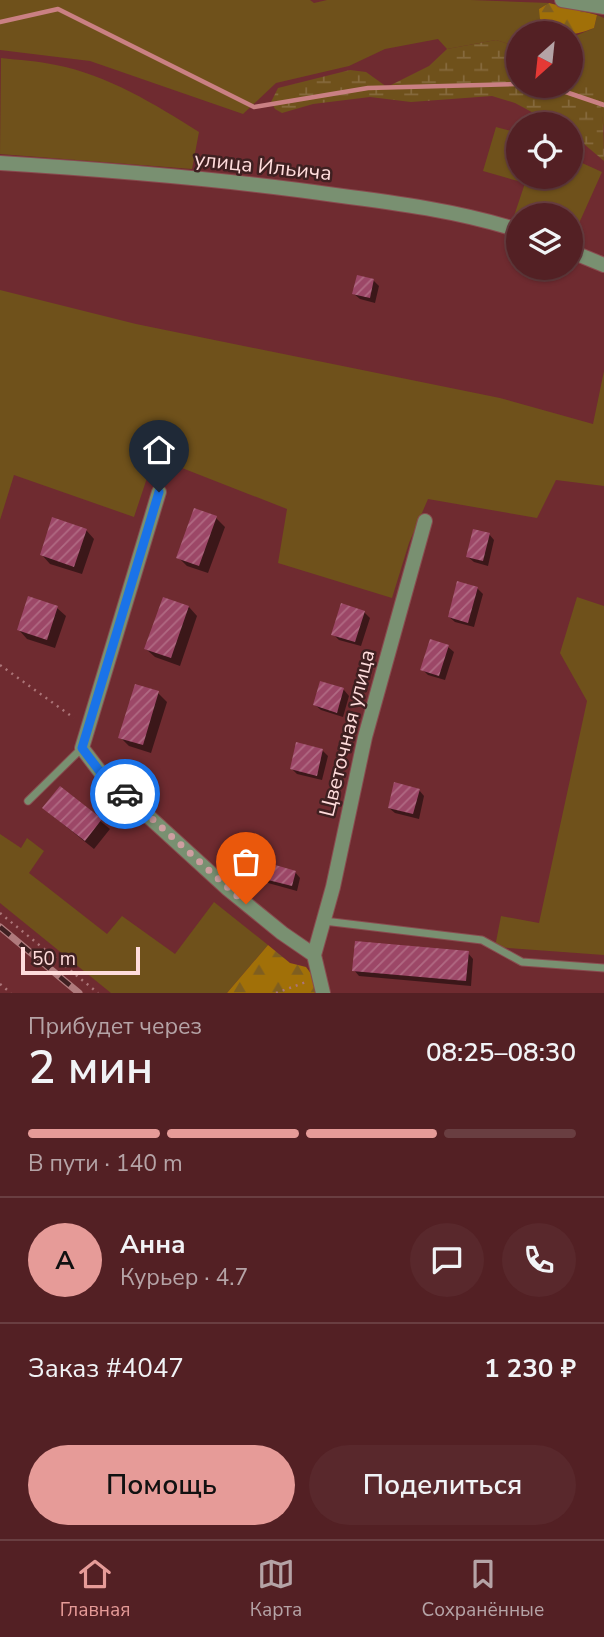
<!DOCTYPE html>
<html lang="ru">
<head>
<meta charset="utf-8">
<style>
  :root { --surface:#532024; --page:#59282c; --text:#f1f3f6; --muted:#b5a3a6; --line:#693e41; --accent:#e69b98 }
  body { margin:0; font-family:"Nunito Sans",sans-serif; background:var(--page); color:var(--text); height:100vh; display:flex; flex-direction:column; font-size:26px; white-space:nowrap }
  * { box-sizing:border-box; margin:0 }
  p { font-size:23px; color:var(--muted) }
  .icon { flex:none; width:38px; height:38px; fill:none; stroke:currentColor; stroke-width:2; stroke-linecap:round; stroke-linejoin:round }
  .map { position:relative; height:993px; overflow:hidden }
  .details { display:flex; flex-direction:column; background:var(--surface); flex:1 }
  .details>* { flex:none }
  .needle { width:46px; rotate:207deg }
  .tools { position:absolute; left:506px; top:21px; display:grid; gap:14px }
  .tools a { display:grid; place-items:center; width:77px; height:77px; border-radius:50%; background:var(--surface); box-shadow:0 2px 5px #0004,0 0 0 2px var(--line); font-size:35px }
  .scale { position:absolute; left:21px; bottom:18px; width:119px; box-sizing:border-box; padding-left:7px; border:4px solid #ffdcdc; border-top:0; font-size:19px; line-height:24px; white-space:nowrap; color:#ffdcdc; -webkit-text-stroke:5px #3f2021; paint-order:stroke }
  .pin { position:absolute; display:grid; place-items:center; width:60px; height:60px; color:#fff; margin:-72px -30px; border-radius:50% 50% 50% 0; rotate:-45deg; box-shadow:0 0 7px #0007 }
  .pin .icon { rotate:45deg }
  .courier { position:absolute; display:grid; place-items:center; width:70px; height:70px; margin:-35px; border:5px solid #1a73e8; border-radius:50%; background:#fff; color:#222; box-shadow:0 2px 9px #0007 }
  .head em { font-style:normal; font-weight:600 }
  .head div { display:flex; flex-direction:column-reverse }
  .head { display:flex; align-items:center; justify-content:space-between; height:119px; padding:0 28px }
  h1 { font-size:46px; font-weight:600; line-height:52px }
  .bar { display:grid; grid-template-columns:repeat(4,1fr); gap:10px 7px; align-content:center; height:84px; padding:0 28px }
  .bar i { height:9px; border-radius:5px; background:var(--line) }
  .bar .current { background:var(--accent) }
  .bar p { grid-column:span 4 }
  .line { display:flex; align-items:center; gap:18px; padding:0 28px; border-top:2px solid var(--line) }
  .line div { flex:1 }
  .round { display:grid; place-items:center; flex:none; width:74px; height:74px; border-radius:37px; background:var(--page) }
  .cta { display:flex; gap:14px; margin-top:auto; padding:14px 28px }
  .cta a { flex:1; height:80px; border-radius:42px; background:var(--accent); color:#111; font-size:28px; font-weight:600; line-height:80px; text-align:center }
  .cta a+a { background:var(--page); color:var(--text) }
  .tabs { display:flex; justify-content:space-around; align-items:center; height:98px; border-top:2px solid var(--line); background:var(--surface); font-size:19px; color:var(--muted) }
  .tabs a { display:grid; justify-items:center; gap:4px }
  .tabs .current { color:var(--accent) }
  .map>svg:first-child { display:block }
  .green { fill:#6f511b }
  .forest { fill:url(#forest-firs) }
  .wetland { fill:url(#wetland-marsh) }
  .shadow { fill:#0007 }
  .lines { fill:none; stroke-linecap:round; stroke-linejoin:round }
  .stream { stroke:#ca8083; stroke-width:4.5 }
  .building { fill:url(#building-hatch) }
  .lane-casing { stroke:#894b4f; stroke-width:9 }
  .street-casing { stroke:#894b4f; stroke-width:16 }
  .path { stroke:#ab7578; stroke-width:2.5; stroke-dasharray:2 5; stroke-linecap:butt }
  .lane { stroke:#799071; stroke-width:7 }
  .street { stroke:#799071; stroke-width:14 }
  .rail-casing { stroke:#b07b7d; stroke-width:7 }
  .rail { stroke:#3f2021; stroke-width:4.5; stroke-dasharray:13; stroke-linecap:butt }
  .done { stroke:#cd9ea0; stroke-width:7; stroke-dasharray:0 12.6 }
  .route { stroke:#1a73e8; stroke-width:9 }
  .labels { text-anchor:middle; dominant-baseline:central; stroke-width:5; stroke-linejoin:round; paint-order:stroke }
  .street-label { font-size:21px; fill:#ffdcdc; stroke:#3f2021 }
</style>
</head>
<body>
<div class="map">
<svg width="604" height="993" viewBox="0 0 604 993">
  <defs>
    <pattern id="forest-firs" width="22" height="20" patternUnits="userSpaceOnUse" patternTransform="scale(1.75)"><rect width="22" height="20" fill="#a17008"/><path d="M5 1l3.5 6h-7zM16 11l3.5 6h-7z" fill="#7f5e1f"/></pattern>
    <pattern id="wetland-marsh" width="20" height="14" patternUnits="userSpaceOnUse" patternTransform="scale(1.75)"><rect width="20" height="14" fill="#6f511b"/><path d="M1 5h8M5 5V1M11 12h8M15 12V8" fill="none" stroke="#85693c"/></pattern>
    <pattern id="building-hatch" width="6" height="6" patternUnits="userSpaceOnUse" patternTransform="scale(1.75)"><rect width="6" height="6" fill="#9c4767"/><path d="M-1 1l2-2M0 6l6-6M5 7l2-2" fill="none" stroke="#b06a83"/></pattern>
  </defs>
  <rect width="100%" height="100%" fill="#6f2b30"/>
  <path class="green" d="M0,0H310L314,3L327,0H471L549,3L539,9L555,30L566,33H518V47L496,40L447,49L438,39L385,49L349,66L276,83L243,114L90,61L0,50Z
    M597,15L604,18V131L600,101L583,83L571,74V35L575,36L594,28Z
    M1,58C19,60 38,61 56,65C107,75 155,104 199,132L192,169L0,154Z
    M496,127L518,133V177H570L571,158L602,172L571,241L570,215H518V224L512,222L525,183L483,171Z
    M0,290L136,324L500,398L593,424L604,371V486L556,480L537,518L428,499L409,543L392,598L278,563L287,509L154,457L134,517L14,475L0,520Z
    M577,597L604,606V955L495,947L501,916L539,923L587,701L560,653Z
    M0,834L21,848L27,838L44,851L29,873L107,934L122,916L175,954L214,902L268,945L227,993H111L0,903Z"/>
  <path class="forest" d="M549,3L597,15L594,28C569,38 562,35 540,19L539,9Z
    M268,945L290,963L306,967L315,979L317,993H227Z"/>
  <path class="wetland" d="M496,40L518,47V86H570L571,74C580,80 594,89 599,100C604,110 604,149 604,161L571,133L570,124H554L515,103L492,96L411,102L370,97L313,104L282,113L275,109L271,102L278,88L350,70L366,72L387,87L429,66L447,49Z"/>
  <path class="shadow" d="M373,280L379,286L375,303L360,299L354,294Z
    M216,518L225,527L208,573L187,566L178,557Z
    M86,530L94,539L82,574L50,564L42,555Z
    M489,534L494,540L488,566L474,562L468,557Z
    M477,588L483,594L474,627L455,622L449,617Z
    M189,607L197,616L180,666L155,657L146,649Z
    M57,608L66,616L55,648L27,639L19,630Z
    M364,612L370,618L361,646L339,640L333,634Z
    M448,647L454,652L445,680L428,675L422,669Z
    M322,683L344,690L349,696L343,717L321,710L315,705Z
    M158,693L167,702L151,753L129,746L120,737Z
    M323,751L328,756L322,780L297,774L291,768Z
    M60,788L110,829L94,849L53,816Z
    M419,790L424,796L419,819L395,813L389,808Z
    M295,872L300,878L297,891L268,883L262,878Z
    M468,953L473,959L471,986L359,976L354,970Z"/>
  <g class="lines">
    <path class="stream" d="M0,22L58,9L254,107L368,88L518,84
      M548,86L604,105"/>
  </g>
  <path class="building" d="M357,275L374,279L370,298L352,294Z
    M194,508L217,516L199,566L176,558Z
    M52,517L87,529L74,567L40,555Z
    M473,529L490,533L483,561L466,557Z
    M457,581L478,587L468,623L448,617Z
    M28,596L58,606L47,640L17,630Z
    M163,597L189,606L171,658L144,649Z
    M341,603L365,611L355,642L331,635Z
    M430,639L449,645L439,676L420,670Z
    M320,681L344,688L337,713L313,705Z
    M135,684L159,691L143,745L118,738Z
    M296,742L323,749L317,776L290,769Z
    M394,782L420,789L413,814L388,808Z
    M60,786L102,819L85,841L42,808Z
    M265,862L296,871L292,886L260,878Z
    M355,941L469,951L466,981L352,971Z"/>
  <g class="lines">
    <defs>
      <path id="lane" d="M28,801L82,748
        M324,921L482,940L522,962L604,968"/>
      <path id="street" d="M562,0L604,7
        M0,163C112,170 224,179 335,195C397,203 458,211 518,230
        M570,251L604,265
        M159,492L82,748L101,773L228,889L282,933L314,955L323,993
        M314,955L333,887L365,737L425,521"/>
    </defs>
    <use href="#lane" class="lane-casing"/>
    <use href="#street" class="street-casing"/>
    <path class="path" d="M0,665L74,718
      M0,913L98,993
      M0,984L11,993
      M276,993L306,982"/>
    <use href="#lane" class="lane"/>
    <use href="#street" class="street"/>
    <defs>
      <path id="rail" d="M0,927L79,993"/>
    </defs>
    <use href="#rail" class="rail-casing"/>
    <use href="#rail" class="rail"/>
  </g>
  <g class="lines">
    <path class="done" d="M125,794L246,904"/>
    <path class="route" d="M125,794L101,773L82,748L159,492"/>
  </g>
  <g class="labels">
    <g class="street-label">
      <text transform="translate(263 166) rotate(6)">улица Ильича</text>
      <text transform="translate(347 733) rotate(-76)">Цветочная улица</text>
    </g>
  </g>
</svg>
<div class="tools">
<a><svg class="needle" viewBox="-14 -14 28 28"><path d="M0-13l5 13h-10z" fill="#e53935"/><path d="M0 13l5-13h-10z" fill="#b5a3a6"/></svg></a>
<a><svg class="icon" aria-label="locate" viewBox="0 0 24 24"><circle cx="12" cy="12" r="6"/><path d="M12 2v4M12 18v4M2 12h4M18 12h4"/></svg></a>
<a><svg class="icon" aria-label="layers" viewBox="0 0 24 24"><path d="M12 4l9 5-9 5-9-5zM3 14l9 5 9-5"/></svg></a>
</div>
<div class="scale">50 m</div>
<div class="pin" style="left:246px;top:904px;background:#ea580c"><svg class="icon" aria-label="bag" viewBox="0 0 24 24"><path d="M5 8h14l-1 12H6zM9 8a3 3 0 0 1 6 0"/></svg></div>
<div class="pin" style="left:159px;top:492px;background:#1f2937"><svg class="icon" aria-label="home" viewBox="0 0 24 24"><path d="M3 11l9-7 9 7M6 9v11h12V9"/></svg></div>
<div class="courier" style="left:125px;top:794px"><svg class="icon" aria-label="car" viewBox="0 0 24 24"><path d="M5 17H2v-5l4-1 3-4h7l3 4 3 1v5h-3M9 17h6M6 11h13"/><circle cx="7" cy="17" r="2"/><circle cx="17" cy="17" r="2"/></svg></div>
</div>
<section class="details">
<div class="head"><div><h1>2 мин</h1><p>Прибудет через</p></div><em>08:25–08:30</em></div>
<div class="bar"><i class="current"></i><i class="current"></i><i class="current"></i><i></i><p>В пути · 140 m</p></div>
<div class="line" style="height:126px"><b class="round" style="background:var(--accent);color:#111">А</b><div><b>Анна</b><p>Курьер · 4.7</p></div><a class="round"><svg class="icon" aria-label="chat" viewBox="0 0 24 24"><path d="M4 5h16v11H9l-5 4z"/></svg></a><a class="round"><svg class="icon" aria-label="phone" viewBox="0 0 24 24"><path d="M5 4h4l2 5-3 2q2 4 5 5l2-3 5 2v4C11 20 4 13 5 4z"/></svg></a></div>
<div class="line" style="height:91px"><div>Заказ #4047</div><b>1 230 ₽</b></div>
<div class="cta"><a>Помощь</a><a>Поделиться</a></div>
</section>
<nav class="tabs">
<a class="current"><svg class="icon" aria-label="home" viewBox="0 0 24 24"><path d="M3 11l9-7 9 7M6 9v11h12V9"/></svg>Главная</a>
<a><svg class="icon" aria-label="map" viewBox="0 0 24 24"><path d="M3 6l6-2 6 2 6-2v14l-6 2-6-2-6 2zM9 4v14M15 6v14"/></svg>Карта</a>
<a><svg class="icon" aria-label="saved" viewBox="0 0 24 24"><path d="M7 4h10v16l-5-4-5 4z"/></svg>Сохранённые</a>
</nav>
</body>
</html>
